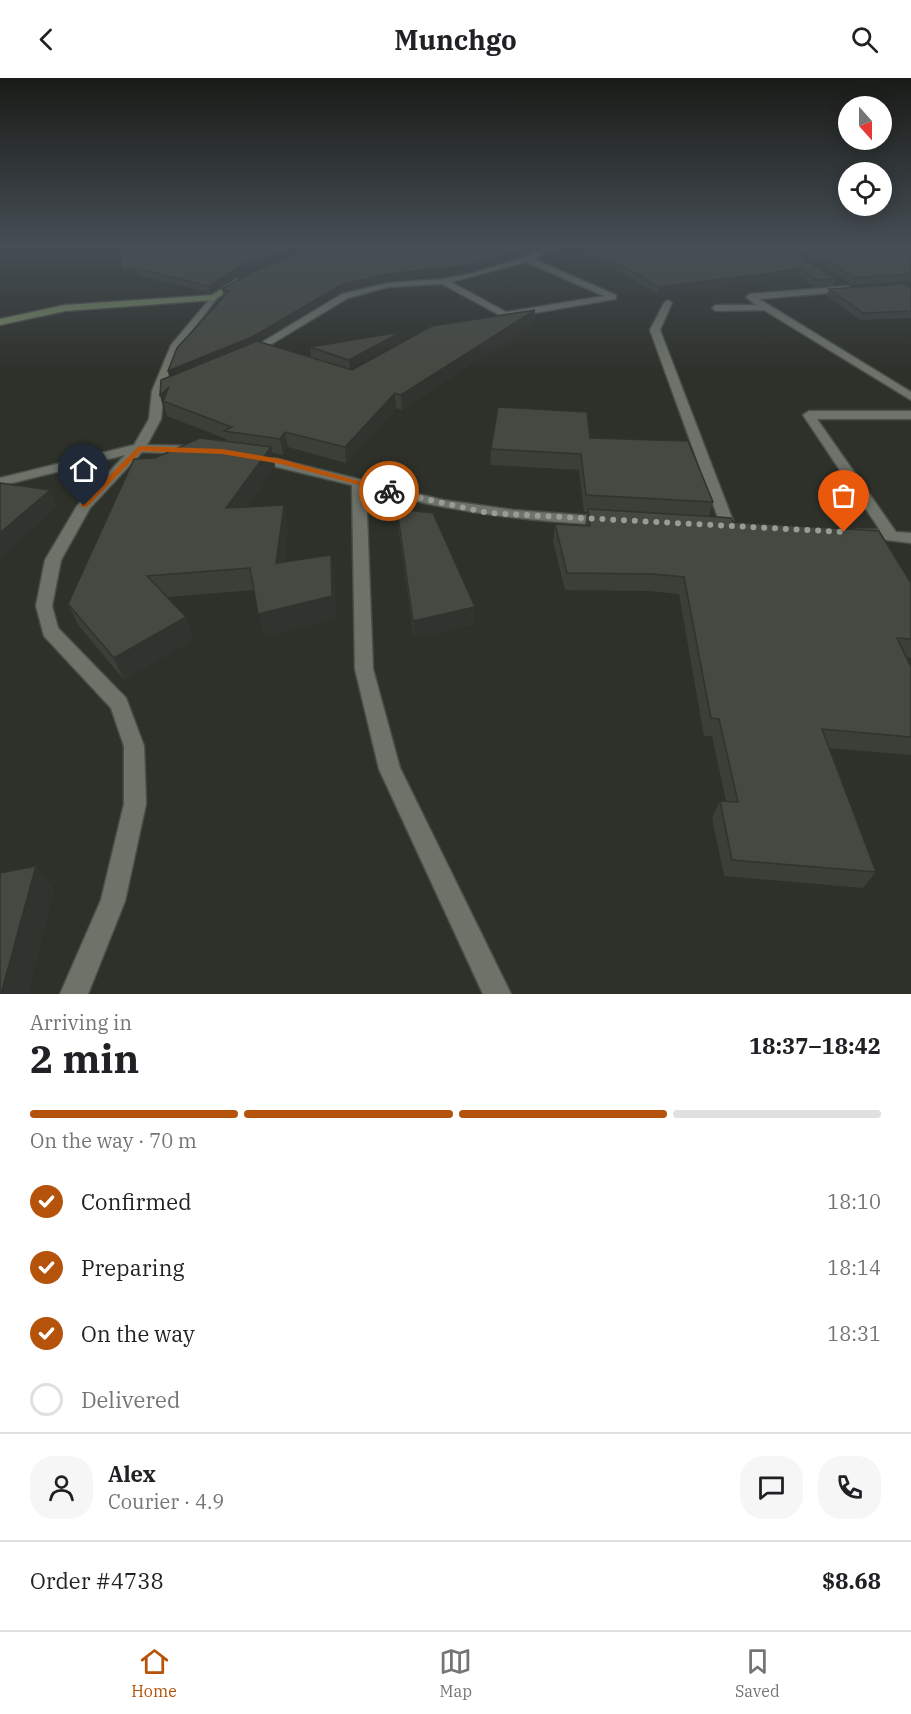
<!DOCTYPE html>
<html lang="en">
<head>
<meta charset="utf-8">
<style>
  :root { --surface:#fff; --page:#f6f6f6; --text:#202124; --muted:#757577; --line:#e0e0e0; --accent:#b45309 }
  body { margin:0; font-family:"IBM Plex Serif",serif; background:var(--page); color:var(--text); height:100vh; display:flex; flex-direction:column; font-size:22px; white-space:nowrap }
  * { box-sizing:border-box; margin:0 }
  p { font-size:20px; color:var(--muted) }
  .icon { flex:none; width:33px; height:33px; fill:none; stroke:currentColor; stroke-width:2; stroke-linecap:round; stroke-linejoin:round }
  .map { position:relative; height:916px; overflow:hidden }
  .details { display:flex; flex-direction:column; background:var(--surface); flex:1 }
  .details>* { flex:none }
  .needle { width:39px; rotate:159deg }
  .tools { position:absolute; left:838px; top:18px; display:grid; gap:12px }
  .tools a { display:grid; place-items:center; width:54px; height:54px; border-radius:50%; background:var(--surface); box-shadow:0 3px 15px #0003; font-size:30px }
  .pin { position:absolute; display:grid; place-items:center; width:51px; height:51px; color:#fff; margin:-62px -26px; border-radius:50% 50% 50% 0; rotate:-45deg; box-shadow:0 0 6px #0007 }
  .pin .icon { rotate:45deg }
  .courier { position:absolute; display:grid; place-items:center; width:60px; height:60px; margin:-30px; border:4px solid #b45309; border-radius:50%; background:#fff; color:#222; box-shadow:0 2px 8px #0007 }
  .overview em { font-style:normal; font-weight:700 }
  .overview div { display:flex; flex-direction:column-reverse }
  .overview { display:flex; align-items:center; justify-content:space-between; height:102px; padding:0 30px }
  h1 { font-size:39px; font-weight:700; line-height:45px }
  .bar { display:grid; grid-template-columns:repeat(4,1fr); gap:9px 6px; align-content:center; height:72px; padding:0 30px }
  .bar i { height:8px; border-radius:4px; background:var(--line) }
  .bar .on { background:var(--accent) }
  .bar p { grid-column:span 4 }
  .line { display:flex; align-items:center; gap:15px; padding:0 30px; border-top:2px solid var(--line) }
  .line div { flex:1 }
  .round { display:grid; place-items:center; flex:none; width:63px; height:63px; border-radius:24px; background:var(--page) }
  ol { padding:0 30px; list-style:none }
  li { display:flex; align-items:center; gap:18px; height:66px }
  li p { margin-inline-start:auto }
  li .icon { padding:6px; border-radius:50%; background:var(--accent); color:#fff; stroke-width:4 }
  li:last-child { color:var(--muted) }
  li i { width:33px; height:33px; border:3px solid var(--line); border-radius:50% }
  header { display:flex; justify-content:space-between; align-items:center; height:78px; padding:0 30px; background:var(--surface); font-size:27px; font-weight:700 }
  .tabs { display:flex; justify-content:space-around; align-items:center; height:84px; border-top:2px solid var(--line); background:var(--surface); font-size:16px; color:var(--muted) }
  .tabs a { display:grid; justify-items:center; gap:3px }
  .tabs .on { color:var(--accent) }
  .map>svg:first-child { display:block }
  .lines { fill:none; stroke-linecap:round; stroke-linejoin:round }
  .street-casing { stroke:#4a4e47; stroke-width:3 }
  .secondary-casing { stroke:#4a4e47; stroke-width:3 }
  .street { fill:#6e736a; fill-rule:evenodd }
  .secondary { fill:#768962; fill-rule:evenodd }
  .wall { fill:#3b3f38 }
  .shaded-wall { fill:#30332e }
  .building { fill:#454941; stroke:#30332e; stroke-width:1.5 }
  .route { fill:#b45309 }
  .done { stroke:#989c96; stroke-width:6; stroke-dasharray:0 10.8 }
</style>
</head>
<body>
<header><svg class="icon" aria-label="back" viewBox="0 0 24 24"><path d="M15 5l-7 7 7 7"/></svg>Munchgo<svg class="icon" aria-label="search" viewBox="0 0 24 24"><circle cx="10" cy="10" r="6"/><path d="M15 15l6 6"/></svg></header>
<div class="map">
<svg width="911" height="916" viewBox="0 0 911 916">
  <rect width="100%" height="100%" fill="#2d312a"/>
  <g class="lines">
    <defs>
      <path id="street" d="M306,167H318L327,170L323,172Z
        M553,167H562L533,181L616,217V221L505,240L442,206L388,209L348,220L253,277L244,275L342,216L388,205L443,201L470,196L524,179ZM526,184L604,218L506,234L451,204Z
        M848,208L852,211L851,213L759,221L911,314V322L764,232L716,233L712,230L716,227H756L746,219L750,216Z
        M214,216L218,219L181,267L164,313L161,341L147,367L193,368L199,372L193,376L142,374L90,430L61,482L52,528L58,550L126,620L144,668L146,726L125,823L88,916H60L101,822L124,726V668L111,630L44,558L36,528L45,482L77,428L125,377L0,408V400L134,367L149,341L152,313L171,267Z
        M668,222L672,225L660,252L735,448L733,451H723L721,448L650,252L664,225Z
        M809,333H911V341H817L896,454L911,455V465L855,458L853,455L855,452H880L803,337Z
        M253,375L443,422L513,432L606,439L613,443L606,447C524,443 445,433 366,411L373,591L400,690L511,916H483L379,691L355,591L352,407L248,382L247,379Z"/>
      <path id="secondary" d="M237,201L244,203L214,222L65,233L0,247V241L65,227L212,217Z"/>
    </defs>
    <use href="#street" class="street-casing"/>
    <use href="#secondary" class="secondary-casing"/>
    <use href="#street" class="street"/>
    <use href="#secondary" class="secondary"/>
  </g>
  <path class="wall" d="M230,167H309L310,170L246,193L211,215L138,197L124,199L122,192L202,175Z
    M321,167H547L538,170L520,167L526,169L525,175L469,194L388,203L341,214L259,264L311,279L310,269L401,254V265L535,232L534,245L402,332L396,330L346,385L288,369L283,377L272,375L275,388L247,429L288,448L284,484L331,477L334,498L336,540L264,559L254,512L167,519L194,561L124,602L79,548L68,526L155,380L226,363V361L167,338L165,331L164,332L160,317L169,299L168,293L224,219L222,211Z
    M573,167H782L836,201L833,208L815,209L799,198L658,216Z
    M792,167H892L911,176V203L852,207Z
    M911,209V240L860,242L827,218L829,211Z
    M590,360L713,424L709,438L733,444L911,505V580L906,579L911,589V677L829,670L876,794L863,810L724,798L712,740L720,723H726L712,658H704L679,516L648,513L565,512L553,463L555,446L585,447L587,434H584L579,392L490,387L491,371Z
    M397,431L475,529L474,547L414,560L398,448Z"/>
  <path class="shaded-wall" d="M301,167H309L310,170L246,193L211,215L209,208L245,186Z
    M538,167H547L538,170Z
    M526,169L525,175L469,194L388,203L341,214L254,267L170,302L168,293L341,207L387,196Z
    M136,190L138,197L124,199L122,192Z
    M801,191L799,198L658,216L659,209Z
    M535,232L534,245L402,332L401,317Z
    M401,254V267L351,295L349,282Z
    M169,309L163,323L165,331L164,332L160,317Z
    M395,315L396,330L346,385L345,369Z
    M285,354L288,369L283,377L280,361Z
    M271,369L275,388L231,451L226,430Z
    M50,412L57,429L0,481V455Z
    M284,427L288,448L281,506L276,485Z
    M331,477L334,498L336,540L264,559L258,536Z
    M475,529L474,547L414,560L413,543Z
    M186,539L194,561L124,602L114,580Z
    M36,788L54,812L28,916H1Z"/>
  <path class="building" d="M119,167H173L202,175L230,167H301L245,186L209,208L136,190L122,192Z
    M321,167H519L526,169L470,187L387,196L341,207L252,259L168,293L177,270L229,213L222,211L253,194Z
    M585,167H782L836,201L817,202L801,191L659,209Z
    M803,167H892L911,176V196L854,200Z
    M903,206L911,209V233L863,235L829,211Z
    M535,232L401,317L395,315L345,369L285,354L280,361L224,353L232,349L163,323L169,309L160,317L161,302L257,263L352,292L432,248Z
    M401,254L349,282L310,269Z
    M498,329L587,334L590,360L688,363L713,424L586,417L581,376L491,371Z
    M200,360L271,369L226,430L284,427L276,485L331,477L332,518L258,536L250,490L147,498L186,539L114,580L68,526L134,381L155,380Z
    M0,405L50,412L0,455Z
    M397,431L433,435L475,529L413,543Z
    M588,431L718,439L731,440L733,444L879,453L911,505V561L897,560L911,589V659L822,651L876,794L732,782L720,723L738,724L719,641L711,640L684,499L652,496L567,495L555,446L590,448Z
    M36,788L1,916H0V795Z"/>
  <linearGradient id="sky" x2="0" y2="1"><stop stop-color="#191b17"/><stop offset="0.57" stop-color="#464e55"/><stop offset="1" stop-color="#464e55" stop-opacity="0"/></linearGradient>
  <rect width="911" height="295" fill="url(#sky)"/>
  <path class="route" d="M139,368L222,371L281,381L394,413L389,415L281,386L222,376L141,373L87,429H81V426Z"/>
  <g class="lines">
    <path class="done" d="M389,413L488,435L844,454"/>
  </g>
</svg>
<div class="tools">
<a><svg class="needle" viewBox="-14 -14 28 28"><path d="M0-13l5 13h-10z" fill="#e53935"/><path d="M0 13l5-13h-10z" fill="#757577"/></svg></a>
<a><svg class="icon" aria-label="locate" viewBox="0 0 24 24"><circle cx="12" cy="12" r="6"/><path d="M12 2v4M12 18v4M2 12h4M18 12h4"/></svg></a>
</div>
<div class="pin" style="left:844px;top:454px;background:#ea580c"><svg class="icon" aria-label="bag" viewBox="0 0 24 24"><path d="M5 8h14l-1 12H6zM9 8a3 3 0 0 1 6 0"/></svg></div>
<div class="pin" style="left:84px;top:428px;background:#1f2937"><svg class="icon" aria-label="home" viewBox="0 0 24 24"><path d="M3 11l9-7 9 7M6 9v11h12V9"/></svg></div>
<div class="courier" style="left:389px;top:413px"><svg class="icon" aria-label="bike" viewBox="0 0 24 24"><circle cx="6" cy="16" r="4"/><circle cx="18" cy="16" r="4"/><path d="M6 16l4-8h5l3 8M10 8l3 8H6M13 5h3"/></svg></div>
</div>
<section class="details">
<div class="overview"><div><h1>2 min</h1><p>Arriving in</p></div><em>18:37–18:42</em></div>
<div class="bar"><i class="on"></i><i class="on"></i><i class="on"></i><i></i><p>On the way · 70 m</p></div>
<ol>
<li><svg class="icon" aria-label="check" viewBox="0 0 24 24"><path d="M5 12l5 5 9-10"/></svg>Confirmed<p>18:10</p></li>
<li><svg class="icon" aria-label="check" viewBox="0 0 24 24"><path d="M5 12l5 5 9-10"/></svg>Preparing<p>18:14</p></li>
<li><svg class="icon" aria-label="check" viewBox="0 0 24 24"><path d="M5 12l5 5 9-10"/></svg>On the way<p>18:31</p></li>
<li><i></i>Delivered</li>
</ol>
<div class="line" style="height:108px"><a class="round"><svg class="icon" aria-label="person" viewBox="0 0 24 24"><circle cx="12" cy="8" r="4"/><path d="M4 21q1-7 8-7t8 7"/></svg></a><div><b>Alex</b><p>Courier · 4.9</p></div><a class="round"><svg class="icon" aria-label="chat" viewBox="0 0 24 24"><path d="M4 5h16v11H9l-5 4z"/></svg></a><a class="round"><svg class="icon" aria-label="phone" viewBox="0 0 24 24"><path d="M5 4h4l2 5-3 2q2 4 5 5l2-3 5 2v4C11 20 4 13 5 4z"/></svg></a></div>
<div class="line" style="height:78px"><div>Order #4738</div><b>$8.68</b></div>
</section>
<nav class="tabs">
<a class="on"><svg class="icon" aria-label="home" viewBox="0 0 24 24"><path d="M3 11l9-7 9 7M6 9v11h12V9"/></svg>Home</a>
<a><svg class="icon" aria-label="map" viewBox="0 0 24 24"><path d="M3 6l6-2 6 2 6-2v14l-6 2-6-2-6 2zM9 4v14M15 6v14"/></svg>Map</a>
<a><svg class="icon" aria-label="saved" viewBox="0 0 24 24"><path d="M7 4h10v16l-5-4-5 4z"/></svg>Saved</a>
</nav>
</body>
</html>
